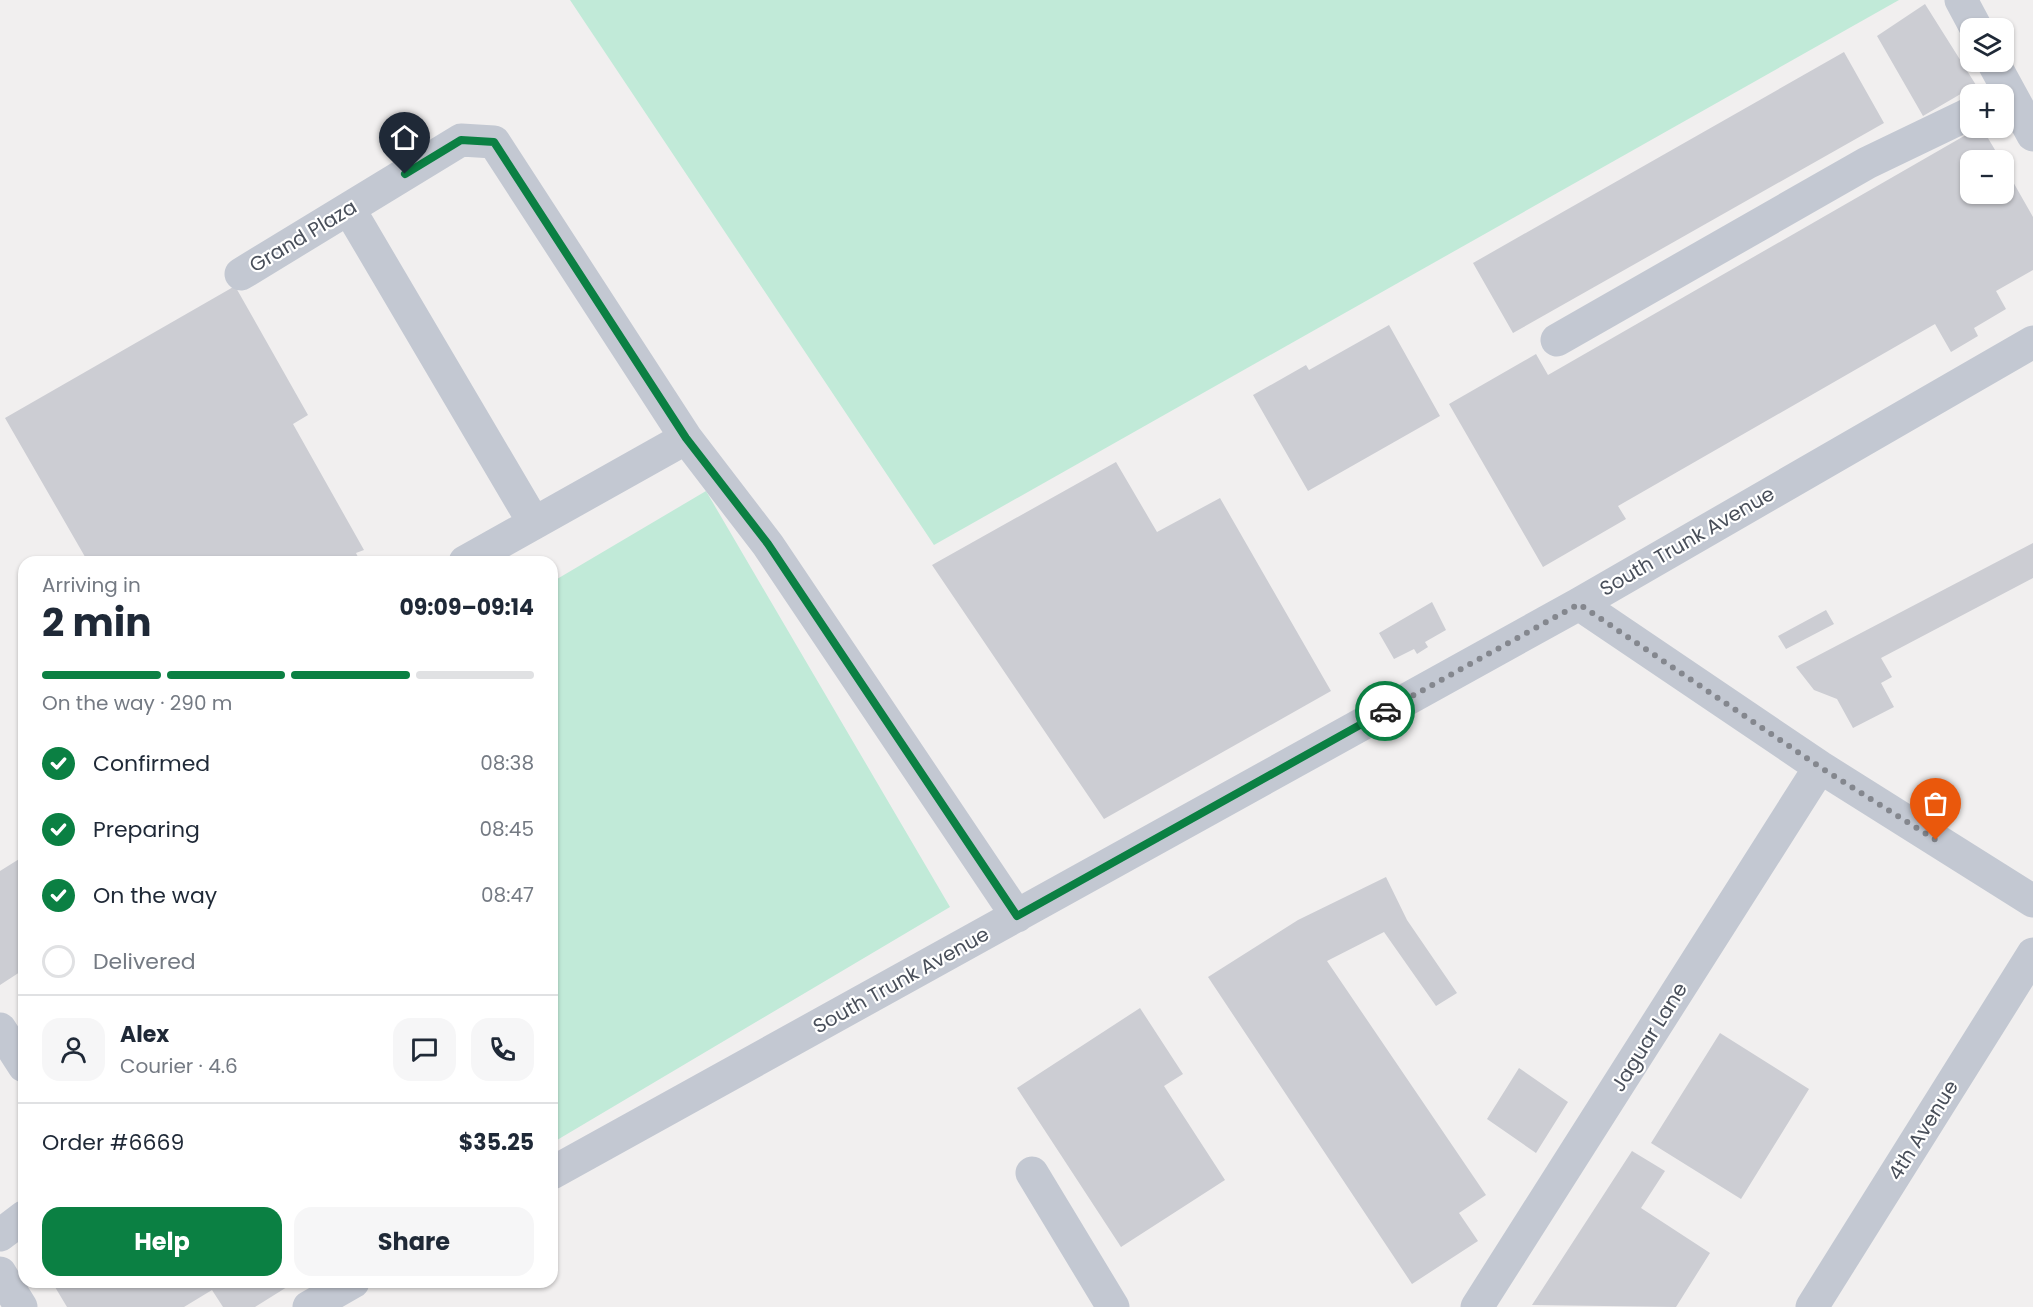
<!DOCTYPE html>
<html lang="en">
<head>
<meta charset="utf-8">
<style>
  :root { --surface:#fff; --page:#f6f6f7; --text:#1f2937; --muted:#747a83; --line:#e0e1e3; --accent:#0b8043 }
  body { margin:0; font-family:Poppins,sans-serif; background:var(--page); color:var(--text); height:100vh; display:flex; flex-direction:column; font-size:22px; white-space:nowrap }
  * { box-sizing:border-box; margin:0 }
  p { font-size:20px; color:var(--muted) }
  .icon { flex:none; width:33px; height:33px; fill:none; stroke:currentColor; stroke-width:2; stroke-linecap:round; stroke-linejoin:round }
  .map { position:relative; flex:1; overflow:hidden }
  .drawer { position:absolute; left:18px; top:556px; width:540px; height:732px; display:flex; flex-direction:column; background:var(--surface); border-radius:18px; box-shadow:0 2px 4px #0004 }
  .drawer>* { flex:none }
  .tools { position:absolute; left:1960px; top:18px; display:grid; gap:12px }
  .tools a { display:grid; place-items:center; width:54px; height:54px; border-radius:12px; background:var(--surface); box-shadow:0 2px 4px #0004; font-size:30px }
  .pin { position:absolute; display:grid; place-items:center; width:51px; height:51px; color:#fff; margin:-62px -26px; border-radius:50% 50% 50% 0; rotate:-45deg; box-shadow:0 0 6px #0007 }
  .pin .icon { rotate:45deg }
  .courier { position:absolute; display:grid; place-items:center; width:60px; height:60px; margin:-30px; border:4px solid #0b8043; border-radius:50%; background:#fff; color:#222; box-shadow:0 2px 8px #0007 }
  .head em { font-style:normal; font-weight:700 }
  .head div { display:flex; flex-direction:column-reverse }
  .head { display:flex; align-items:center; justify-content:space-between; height:102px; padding:0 24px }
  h1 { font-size:39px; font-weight:700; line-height:45px }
  .bar { display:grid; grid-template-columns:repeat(4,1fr); gap:9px 6px; align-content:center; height:72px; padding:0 24px }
  .bar i { height:8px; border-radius:4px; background:var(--line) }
  .bar .selected { background:var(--accent) }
  .bar p { grid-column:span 4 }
  .line { display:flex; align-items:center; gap:15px; padding:0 24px; border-top:2px solid var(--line) }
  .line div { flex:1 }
  .round { display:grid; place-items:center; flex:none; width:63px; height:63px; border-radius:18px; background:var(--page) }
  ol { padding:0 24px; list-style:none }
  li { display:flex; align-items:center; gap:18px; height:66px }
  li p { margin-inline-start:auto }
  li .icon { padding:6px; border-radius:50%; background:var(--accent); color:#fff; stroke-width:4 }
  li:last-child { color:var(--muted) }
  li i { width:33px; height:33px; border:3px solid var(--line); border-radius:50% }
  .button { display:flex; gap:12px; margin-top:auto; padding:12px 24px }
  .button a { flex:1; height:69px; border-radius:18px; background:var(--accent); color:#fff; font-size:24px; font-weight:700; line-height:69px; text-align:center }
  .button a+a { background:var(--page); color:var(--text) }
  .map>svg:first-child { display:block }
  .green { fill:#c1ead8 }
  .building { fill:#cccdd3 }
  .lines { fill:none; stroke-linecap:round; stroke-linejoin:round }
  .minor { stroke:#c3c8d2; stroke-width:33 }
  .done { stroke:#84878e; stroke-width:6; stroke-dasharray:0 10.8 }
  .route { stroke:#0b8043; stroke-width:8 }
  .labels { text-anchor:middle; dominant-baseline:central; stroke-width:4.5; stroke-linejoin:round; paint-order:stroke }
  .street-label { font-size:20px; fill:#494f5a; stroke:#fff }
</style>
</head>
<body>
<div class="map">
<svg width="2033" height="1307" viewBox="0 0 2033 1307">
  <rect width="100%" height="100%" fill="#f1efef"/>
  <path class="green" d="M570,0H1899L934,545Z
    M706,491L950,907L552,1143V582Z"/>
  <path class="building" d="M1925,4L1976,85L1923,116L1877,36Z
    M1844,52L1884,123L1513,333L1473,263Z
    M1978,128H1982L2001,160H1971V194H2004V166L2033,217V270L1996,291L2006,309L1974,328L1978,336L1951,352L1935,324L1618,506L1626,519L1543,567L1449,404L1536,354L1548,375Z
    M235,286L308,415L293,424L364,550L356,553L360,561L88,562L5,418Z
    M1389,325L1440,416L1308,491L1253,395L1306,365L1309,370Z
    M1116,462L1157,532L1220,498L1331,691L1104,819L932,565Z
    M2033,543V578L1881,658L1892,677L1881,683L1894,707L1853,728L1837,699L1814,690L1796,667Z
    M1432,602L1446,630L1425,642L1428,647L1417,654L1414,649L1394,659L1379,633Z
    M1826,610L1834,624L1786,649L1778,636Z
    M24,856V979L20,972L0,985V871Z
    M1386,877L1407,920L1457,993L1436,1006L1384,932L1327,961L1486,1195L1459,1213L1478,1241L1412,1284L1208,977L1298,920Z
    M1140,1008L1183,1074L1164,1086L1225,1180L1121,1247L1017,1088Z
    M1720,1033L1809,1089L1741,1199L1651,1143Z
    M1519,1068L1568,1102L1536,1153L1487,1119Z
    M1632,1151L1665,1171L1641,1208L1710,1253L1676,1307L1532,1305Z
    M52,1282H295L255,1307H223L212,1290L184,1307H67Z"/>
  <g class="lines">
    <path class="minor" d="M1961,0L1976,28
      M1993,62L2033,135
      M349,209L534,523
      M241,274L461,140L494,142L686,438L768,545L1017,916
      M1557,340L1867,163L1971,113
      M465,562L686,438
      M1579,604L1820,767L2033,901
      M0,1029L24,1066
      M552,1173L1579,604L2033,342
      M1032,1173L1113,1307
      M0,1235L24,1217
      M0,1273L21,1307
      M309,1307L353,1282
      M1477,1307L1820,767
      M1812,1307L2033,954"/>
  </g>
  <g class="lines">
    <path class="done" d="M1385,711L1579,604L1820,767L1936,840"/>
    <path class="route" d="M405,174L461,140L494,142L686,438L768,544L1017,916L1385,711"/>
  </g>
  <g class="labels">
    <g class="street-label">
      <text transform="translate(303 236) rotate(-31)">Grand Plaza</text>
      <text transform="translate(1687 541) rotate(-30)">South Trunk Avenue</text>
      <text transform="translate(901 980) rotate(-29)">South Trunk Avenue</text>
      <text transform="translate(1649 1037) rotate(-58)">Jaguar Lane</text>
      <text transform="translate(1923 1130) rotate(-58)">4th Avenue</text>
    </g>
  </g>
</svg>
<div class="tools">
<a><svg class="icon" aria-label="layers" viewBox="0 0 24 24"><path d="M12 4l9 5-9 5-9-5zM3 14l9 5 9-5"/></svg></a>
<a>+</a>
<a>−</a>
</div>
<div class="pin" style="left:1936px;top:840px;background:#ea580c"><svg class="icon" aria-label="bag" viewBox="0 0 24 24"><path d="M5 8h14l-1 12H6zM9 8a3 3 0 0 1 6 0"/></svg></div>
<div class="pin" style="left:405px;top:174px;background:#1f2937"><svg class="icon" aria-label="home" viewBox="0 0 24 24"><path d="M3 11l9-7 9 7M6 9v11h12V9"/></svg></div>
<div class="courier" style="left:1385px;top:711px"><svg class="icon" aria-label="car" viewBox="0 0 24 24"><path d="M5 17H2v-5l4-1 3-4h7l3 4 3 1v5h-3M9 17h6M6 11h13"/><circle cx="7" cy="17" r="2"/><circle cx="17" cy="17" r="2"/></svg></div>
<section class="drawer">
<div class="head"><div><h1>2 min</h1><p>Arriving in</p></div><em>09:09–09:14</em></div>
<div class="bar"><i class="selected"></i><i class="selected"></i><i class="selected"></i><i></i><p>On the way · 290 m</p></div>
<ol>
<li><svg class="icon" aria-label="check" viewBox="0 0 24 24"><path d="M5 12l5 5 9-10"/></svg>Confirmed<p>08:38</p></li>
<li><svg class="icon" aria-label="check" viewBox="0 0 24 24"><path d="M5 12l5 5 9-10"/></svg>Preparing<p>08:45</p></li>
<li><svg class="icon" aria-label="check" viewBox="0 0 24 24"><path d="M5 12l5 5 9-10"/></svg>On the way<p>08:47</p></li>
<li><i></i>Delivered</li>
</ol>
<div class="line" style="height:108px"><a class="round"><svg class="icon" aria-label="person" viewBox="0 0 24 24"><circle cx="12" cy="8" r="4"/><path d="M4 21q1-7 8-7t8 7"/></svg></a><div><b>Alex</b><p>Courier · 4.6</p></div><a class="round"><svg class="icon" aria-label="chat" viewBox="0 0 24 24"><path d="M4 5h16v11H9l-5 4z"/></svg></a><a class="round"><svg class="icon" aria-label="phone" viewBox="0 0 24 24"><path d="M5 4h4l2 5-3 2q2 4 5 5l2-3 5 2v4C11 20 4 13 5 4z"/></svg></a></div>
<div class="line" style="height:78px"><div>Order #6669</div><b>$35.25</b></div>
<div class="button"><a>Help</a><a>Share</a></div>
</section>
</div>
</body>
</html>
